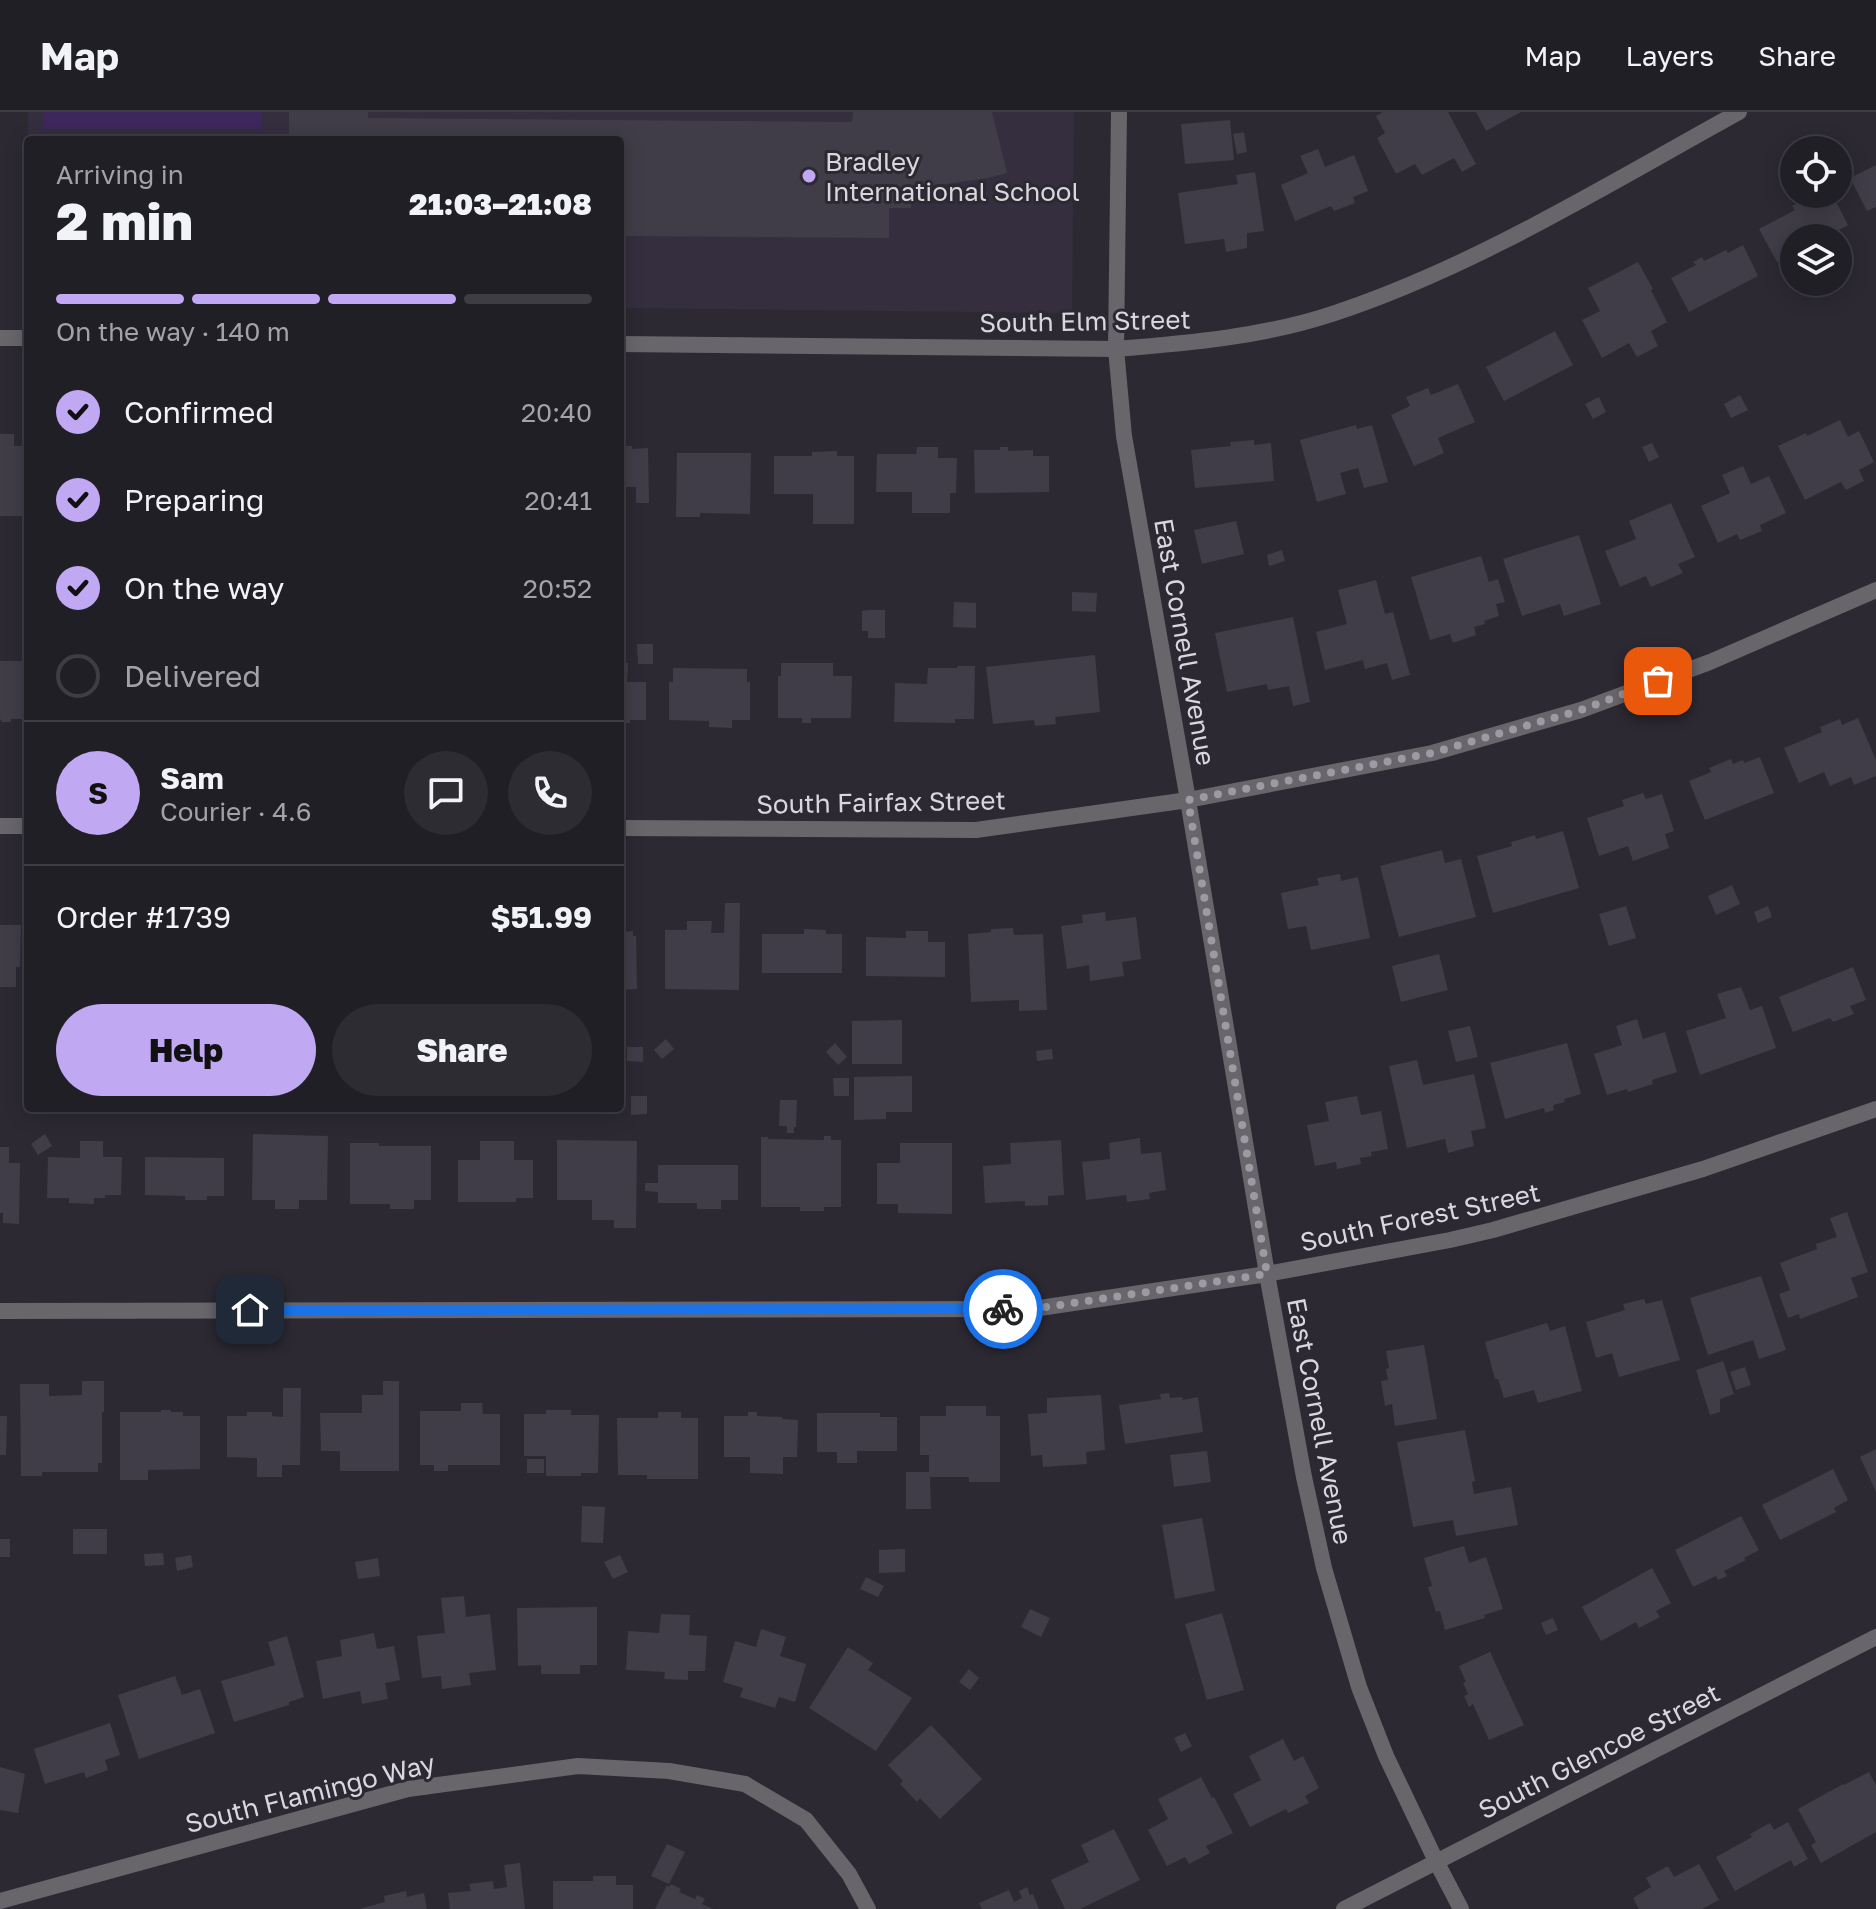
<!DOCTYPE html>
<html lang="en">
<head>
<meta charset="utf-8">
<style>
  :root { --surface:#211f26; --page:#2d2c32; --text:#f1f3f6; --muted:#a2a2a7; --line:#3e3d43; --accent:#c1a8f3 }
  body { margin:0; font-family:"Golos Text",sans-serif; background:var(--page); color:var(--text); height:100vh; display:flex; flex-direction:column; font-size:30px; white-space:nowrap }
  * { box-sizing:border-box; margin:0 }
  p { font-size:26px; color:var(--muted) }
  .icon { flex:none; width:44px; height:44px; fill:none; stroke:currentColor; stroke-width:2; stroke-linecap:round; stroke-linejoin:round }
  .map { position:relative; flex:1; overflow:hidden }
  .panel { position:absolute; left:24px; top:24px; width:600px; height:976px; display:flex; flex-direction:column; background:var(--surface); border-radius:8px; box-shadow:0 4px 20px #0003,0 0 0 2px var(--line) }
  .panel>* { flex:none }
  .buttons { position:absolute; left:1780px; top:24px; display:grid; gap:16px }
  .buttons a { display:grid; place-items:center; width:72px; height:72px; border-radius:50%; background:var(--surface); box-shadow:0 4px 20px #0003,0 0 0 2px var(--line); font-size:40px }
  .pin { position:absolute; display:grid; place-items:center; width:68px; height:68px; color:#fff; margin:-34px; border-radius:16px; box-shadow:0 4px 12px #0006 }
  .courier { position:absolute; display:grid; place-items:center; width:80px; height:80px; margin:-40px; border:6px solid #1a73e8; border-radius:50%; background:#fff; color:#222; box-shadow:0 2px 10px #0007 }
  .headline em { font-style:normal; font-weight:800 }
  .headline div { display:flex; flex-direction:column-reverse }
  .headline { display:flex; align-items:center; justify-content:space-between; height:136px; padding:0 32px }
  h1 { font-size:52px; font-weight:800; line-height:60px }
  .bar { display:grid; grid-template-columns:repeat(4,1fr); gap:12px 8px; align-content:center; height:96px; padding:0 32px }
  .bar i { height:10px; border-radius:6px; background:var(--line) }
  .bar .on { background:var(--accent) }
  .bar p { grid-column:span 4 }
  .line { display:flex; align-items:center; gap:20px; padding:0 32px; border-top:2px solid var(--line) }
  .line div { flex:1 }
  .round { display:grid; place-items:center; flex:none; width:84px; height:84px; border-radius:42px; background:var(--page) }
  ol { padding:0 32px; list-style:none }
  li { display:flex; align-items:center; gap:24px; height:88px }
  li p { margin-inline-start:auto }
  li .icon { padding:8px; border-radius:50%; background:var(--accent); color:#111; stroke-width:4 }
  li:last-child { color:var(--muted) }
  li i { width:44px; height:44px; border:4px solid var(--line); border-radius:50% }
  .primary-button { display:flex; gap:16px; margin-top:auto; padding:16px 32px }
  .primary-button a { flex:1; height:92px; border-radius:48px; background:var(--accent); color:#111; font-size:32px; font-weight:800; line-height:92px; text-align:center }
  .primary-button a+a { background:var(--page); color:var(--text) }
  header { display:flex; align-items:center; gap:48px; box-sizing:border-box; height:112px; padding:0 40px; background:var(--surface); border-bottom:2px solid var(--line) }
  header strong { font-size:38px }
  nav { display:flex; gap:44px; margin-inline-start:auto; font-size:28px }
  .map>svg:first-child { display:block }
  .built { fill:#342e3e }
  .green { fill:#3d275d }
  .building { fill:#403d48 }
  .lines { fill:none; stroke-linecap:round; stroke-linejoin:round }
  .street { stroke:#68666b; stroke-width:16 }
  .done { stroke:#9c9aa2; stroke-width:8; stroke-dasharray:0 14.4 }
  .route { stroke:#1a73e8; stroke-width:10 }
  .poi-dot { fill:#c1a8f3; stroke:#2c2933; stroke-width:3 }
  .labels { text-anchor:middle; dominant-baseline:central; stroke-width:6; stroke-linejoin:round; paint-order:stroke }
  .poi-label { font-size:26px; fill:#d9d7de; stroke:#2c2933; text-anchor:start }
  .street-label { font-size:26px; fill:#d9d7de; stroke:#2c2933 }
</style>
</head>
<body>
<header>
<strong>Map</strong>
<nav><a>Map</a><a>Layers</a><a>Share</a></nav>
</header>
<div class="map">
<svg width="1876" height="1797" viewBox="0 0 1876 1797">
  <rect width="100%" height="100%" fill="#2c2933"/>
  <path class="built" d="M28,0H1074L1072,201L620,196V28H28Z"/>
  <path class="green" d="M44,0H261V17H44Z"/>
  <path class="building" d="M289,0H368V6L852,10L853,0H992L1007,61L988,66L946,72L911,74V96H889V126L620,124V28H289Z
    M1383,0H1448L1476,52L1462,60L1454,46L1422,63L1415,52L1396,62L1377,26L1385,21L1376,4Z
    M1476,0H1521L1486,19Z
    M1230,8L1234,48L1185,52L1181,12Z
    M1244,20L1247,40L1237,42L1233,22Z
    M1318,37L1325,55L1354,43L1368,79L1353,85L1355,91L1334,99L1331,94L1295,109L1281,73L1308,61L1300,44Z
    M1876,53V95L1867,99L1850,66Z
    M1255,60L1264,119L1247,121V136L1226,140L1224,127L1185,132L1178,81L1238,72L1236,63Z
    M1824,82H1832L1848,113L1824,126H1794V142L1777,150L1759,117L1795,98L1792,94L1813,83L1815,87Z
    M1743,133L1758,164L1689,200L1671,166L1696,153L1693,150L1702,145L1704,149L1726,138L1728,141Z
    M1638,150L1653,177L1651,178L1667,210L1651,219L1658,234L1637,245L1629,231L1602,246L1582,208L1600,199L1588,176Z
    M1555,219L1573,253L1504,289L1486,255Z
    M1458,272L1475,310L1438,326L1444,341L1414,354L1391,303L1410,294L1406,285L1428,276L1431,283Z
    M1740,283L1748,298L1731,306L1724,292Z
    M1599,285L1606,300L1593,307L1585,292Z
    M1840,308L1848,325L1859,319L1874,350L1859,358L1864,369L1846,378L1841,370L1805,388L1778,334L1806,321L1807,324Z
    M1356,313L1357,317L1372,313L1388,370L1364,376L1358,356L1340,361L1346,382L1317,390L1300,328Z
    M0,322H14V334H28V404H0Z
    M1254,328V333L1271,331L1274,369L1195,376L1191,338L1231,334L1230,330Z
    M1652,331L1659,345L1649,350L1642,335Z
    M620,334H632V337L648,336L649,391H636V375H620Z
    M917,335H938V346H957L956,381H950V401H912V380H876L877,342H916Z
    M1000,335H1008V339L1033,338V344H1049V380L975,381L974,338H1000Z
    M837,339V344H854V412H813V382H774V344H812V340Z
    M677,341H751L750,402L700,401V405H676Z
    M1743,354L1751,372L1769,364L1786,401L1760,413L1762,419L1740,428L1737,422L1718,431L1701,394L1730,381L1722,363Z
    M1671,391L1695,445L1678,452L1683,461L1651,475L1646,464L1620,475L1605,439L1636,427L1629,409Z
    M1236,409L1244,442L1202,452L1194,418Z
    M1579,423L1601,492L1564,504L1560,492L1522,504L1503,447Z
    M1282,438L1285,449L1269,454L1267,443Z
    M1481,444L1489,470L1498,467L1505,490L1496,492L1499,504L1484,509L1485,512L1474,515L1476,523L1453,531L1450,522L1430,528L1411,465Z
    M1376,468L1385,502L1393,500L1410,563L1392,568L1387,551L1365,557L1363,548L1325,558L1316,520L1347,512L1338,478Z
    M1072,480L1097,481L1096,500L1072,499Z
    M954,490L976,491V516L953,515Z
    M868,498H885V526H868V519H862V499Z
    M1293,505L1310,590L1293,594L1289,574L1268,578L1267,572L1227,580L1215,521Z
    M637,532H653V552H638Z
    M1095,543L1100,600L1055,605L1056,612L1035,614L1034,608L993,612L986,555Z
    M0,549H28V607H11V610H2L0,607Z
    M620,551H628L627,570H646V608H630V611H620Z
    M781,551H833V564H852L851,606H811V611H802V606H778V564H781Z
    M957,554H975L974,607H955V611L894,610L895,571L927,572L928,556H957Z
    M673,556L747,557V570H750V608H732V616L709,615V609L669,608V570H673Z
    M1858,606L1876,648V664L1854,673L1851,665L1830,674L1824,660L1799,671L1784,636L1822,620L1820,615L1840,607L1842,613Z
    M1760,645L1774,681L1705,708L1689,669L1711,660L1709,656L1731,647L1733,652L1743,648L1744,651Z
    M1643,681L1646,687L1662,682L1674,719L1665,722L1669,736L1633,749L1628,734L1599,744L1587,706L1624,694L1622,688Z
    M1563,719L1579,776L1493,801L1477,744L1512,734L1511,730L1535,723L1536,727Z
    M1442,738L1445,751L1461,747L1476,805L1399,825L1380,754Z
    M1340,762L1341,769L1358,765L1370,826L1311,838L1306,814L1288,817L1281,781L1319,773L1317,766Z
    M1732,773L1740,792L1716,803L1708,784Z
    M725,791H740L739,878L665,877V818H687V809H712L711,821H724Z
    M1626,794L1636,826L1609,834L1599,802Z
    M1768,794L1772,805L1758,811L1754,800Z
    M1105,800L1106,809L1136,805L1141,847L1122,850L1124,864L1090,869L1089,853L1067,857L1061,814L1083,811L1082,803Z
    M0,813H21L20,855H16V875H0Z
    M1013,816L1014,823L1043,822L1047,898L1019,899V888L971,890L968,822L991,820V817Z
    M804,817L826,818V822H842V861H762V822H804Z
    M633,819V824H636L637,877L620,878V823H624V820Z
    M906,819H928V830H945V865L866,864V825L906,826Z
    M1439,842L1448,878L1401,890L1392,854Z
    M1853,855L1866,888L1850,894L1854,902L1833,910L1830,906L1793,920L1779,885Z
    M1741,875L1750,898L1762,894L1776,936L1700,963L1686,919L1726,906L1717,882Z
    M1637,907L1643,927L1665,920L1677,960L1652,968L1653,972L1628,980L1627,977L1607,983L1594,942L1622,933L1616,914Z
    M902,908V952H852V909Z
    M1470,914L1478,945L1456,950L1448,919Z
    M666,927L674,937L662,947L654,938Z
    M835,931L847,945L838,953L826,940Z
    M1567,931L1581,982L1564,987L1565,990L1553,993L1554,998L1545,1001L1544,996L1505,1007L1490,951Z
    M627,935H643V950L627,949Z
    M1052,937L1053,947L1037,949L1036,939Z
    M1417,948L1423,973L1474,962L1486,1016L1471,1019L1474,1034L1448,1041L1445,1027L1407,1036L1389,954Z
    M912,964V1000H886V1007L854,1008V965Z
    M833,966H849V984H834Z
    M631,984H647V1002L631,1003Z
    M1357,984L1361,1003L1381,999L1388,1037L1371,1040L1372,1044L1360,1046L1361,1052L1337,1057L1336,1050L1315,1054L1307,1013L1329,1009L1325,990Z
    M780,988H797L796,1015H794V1021H787V1014H779Z
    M45,1022L52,1034L38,1043L31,1032Z
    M253,1022L328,1024L327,1088H299V1097H275V1088H252Z
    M824,1024H831V1028H841V1095H824V1099H800V1095H761V1025H768V1027L824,1028Z
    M1140,1026L1141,1042L1161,1040L1166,1078L1149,1081L1150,1087L1127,1090L1126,1083L1086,1088L1082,1050L1110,1047L1109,1031Z
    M557,1028L637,1029L636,1116H614V1108H592V1088H557Z
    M1061,1028L1064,1083L1048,1084V1093L1025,1094V1089L985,1091L983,1054L1011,1052L1010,1031Z
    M80,1029H103V1045H122L121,1083H105V1086H94V1092L69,1091V1086H47L48,1045L80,1046Z
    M480,1029H514V1048H533V1086H516V1090H458V1048H480Z
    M350,1031H379V1034H431V1088H414V1097H390V1092H350Z
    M900,1031H952V1102L898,1101V1092H877V1051H900Z
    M0,1035H9V1051H20L19,1112L3,1111V1101H0Z
    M145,1045L224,1046V1084H207V1088H185V1084L145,1083Z
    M658,1053H738V1088H721V1097H697V1091H658V1080L645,1079V1071H658Z
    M1847,1100L1868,1160L1851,1166L1858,1185L1800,1207L1799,1202L1788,1206L1779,1182L1790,1178L1780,1151L1817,1137L1816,1132L1837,1125L1830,1106Z
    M1761,1164L1786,1238L1759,1247L1753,1228L1708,1243L1690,1186Z
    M1644,1187L1646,1192L1662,1188L1680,1248L1619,1265L1612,1241L1596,1246L1586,1210L1625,1198L1623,1192Z
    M1547,1211L1550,1219L1565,1214L1582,1279L1538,1291L1534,1278L1504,1286L1498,1267H1495L1485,1230Z
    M1424,1233L1437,1307L1395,1314L1392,1292L1385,1294L1381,1269L1388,1268L1386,1257L1389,1256L1386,1239Z
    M1723,1249L1734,1282L1720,1287V1300L1710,1303L1696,1258Z
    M1745,1255L1751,1273L1736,1278L1730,1260Z
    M82,1269H104V1300H102V1351H98V1360H42V1364H21L20,1272H49V1284L82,1283Z
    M383,1269H399V1359H340V1339H321L320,1301H362V1283H383Z
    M283,1276H301L300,1353H282V1365H257V1346L227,1345V1304H247V1300H272V1304L283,1305Z
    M1169,1281L1170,1286L1182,1285L1183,1288L1198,1285L1203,1320L1125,1332L1119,1293L1161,1287L1160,1282Z
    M1101,1283L1105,1338L1086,1340L1087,1352L1043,1355L1042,1343L1031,1344L1028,1302L1047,1301V1286Z
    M461,1291H482L483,1302H500V1353H448V1359H434V1353H420V1299H461Z
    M946,1294H986V1304H1000V1370H969V1365H930L931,1397H906V1360H929V1343H920V1304H946Z
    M161,1298H171V1300H183V1304H200V1357L148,1358V1368H120V1300H161Z
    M546,1298H571V1303H599L598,1361H581V1364H546V1344H524V1302H546Z
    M658,1300H681V1306H698V1367H647V1363H618L617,1306H658Z
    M748,1300H757V1304L782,1305V1307L798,1308L797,1345H783V1362L750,1361V1345H724V1304H748Z
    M817,1301H880V1305H897V1339H857V1351H837V1340H817Z
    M0,1304H7L6,1343H0Z
    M1465,1318L1475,1369L1472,1370L1474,1382L1511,1375L1518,1413L1456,1424L1453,1408L1413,1415L1397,1330Z
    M1876,1337V1380L1860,1345Z
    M1207,1339L1211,1370L1174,1375L1170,1343Z
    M527,1347H544V1361H527Z
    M1833,1357L1848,1388L1834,1396L1836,1400L1780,1428L1762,1393Z
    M582,1394L605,1395L603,1431L581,1430Z
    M1741,1404L1759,1438L1744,1446L1746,1448L1724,1459L1727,1464L1718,1468L1716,1464L1693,1475L1675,1438Z
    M1202,1406L1215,1479L1175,1487L1162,1413Z
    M73,1417H107V1442H73Z
    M0,1427H10V1445H0Z
    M1464,1434L1469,1451L1486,1445L1503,1497L1484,1503L1485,1506L1445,1518L1440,1499L1436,1500L1428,1475L1432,1474L1424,1446Z
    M905,1437V1460L879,1461V1438Z
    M163,1441L164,1453L145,1454L144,1442Z
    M191,1443L193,1455L177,1459L175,1446Z
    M620,1443L628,1460L613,1467L604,1450Z
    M378,1446L380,1464L358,1467L355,1450Z
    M1652,1456L1671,1491L1656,1499L1660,1505L1639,1516L1636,1510L1601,1529L1582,1495Z
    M866,1465L884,1474L878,1485L860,1477Z
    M464,1484L466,1505L490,1502L496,1558L469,1561L471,1573L442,1577L441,1564L422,1566L417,1524L445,1521L441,1486Z
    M597,1495V1553H580V1562H541V1553L518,1554L517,1496Z
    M1030,1497L1050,1506L1041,1525L1021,1515Z
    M1222,1501L1244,1578L1207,1588L1185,1512Z
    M661,1502L690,1503L689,1523L707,1524L705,1559H688V1568L664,1567L665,1560L626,1558L628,1519L659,1521Z
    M1553,1506L1558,1518L1546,1523L1541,1511Z
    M761,1517L786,1525L780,1544L806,1552L795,1590L779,1585L775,1596L740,1585L743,1576L723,1570L735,1529L756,1535Z
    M374,1521L377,1537L394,1534L400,1568L385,1571L388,1587L362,1592L360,1579L323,1587L316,1549L342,1544L340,1528Z
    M287,1524L304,1585L289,1590V1593L234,1610L221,1569L275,1553L268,1530Z
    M848,1535L873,1551L868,1558L912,1586L876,1639L809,1596Z
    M1490,1540L1524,1613L1489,1628L1473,1592L1469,1595L1464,1584L1468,1582L1463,1571L1466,1570L1459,1554Z
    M969,1557L979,1566L970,1578L959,1570Z
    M175,1564L182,1583L200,1577L215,1621L139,1647L118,1583Z
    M110,1611L120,1643L105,1648L108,1658L86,1666L84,1660L45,1672L34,1637Z
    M931,1613L982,1667L940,1707L920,1686L917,1690L900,1672L903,1669L888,1653Z
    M1185,1621L1192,1634L1181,1640L1174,1626Z
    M1283,1627L1294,1649L1303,1644L1319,1676L1305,1684L1309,1691L1288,1701L1286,1697L1250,1715L1233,1682L1261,1668L1249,1644Z
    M0,1655L25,1662L18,1701L0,1698Z
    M1869,1660L1876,1673V1720L1821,1751L1811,1733L1816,1730L1798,1697L1843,1672L1844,1673Z
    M1201,1665L1212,1686L1214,1685L1233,1721L1206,1734L1210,1741L1189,1752L1185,1745L1167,1754L1148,1718L1168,1707L1158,1687Z
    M1788,1710L1808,1747L1794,1755L1791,1748L1735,1779L1716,1745L1752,1725L1750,1722L1770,1711L1774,1718Z
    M1114,1717L1140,1768L1080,1797H1065L1051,1768L1089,1750L1081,1733Z
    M667,1732L685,1740L669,1772L651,1764Z
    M520,1751L525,1797H450L448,1781L471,1779L469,1772L493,1769L494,1777L507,1775L504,1753Z
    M1699,1752L1719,1788L1702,1797H1639L1633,1786L1651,1775L1646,1766L1668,1754L1674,1765Z
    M593,1764H616V1773H633V1797H553V1769H593Z
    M671,1772L681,1777L679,1780L695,1787L697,1783L705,1787L702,1792L713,1797H655L667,1773L669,1775Z
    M1027,1775L1030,1783L1033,1782L1039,1797H982L979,1791L1009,1778L1014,1790L1022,1786L1019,1779Z
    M406,1779L407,1785L424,1781L427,1797H359L385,1790L384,1784Z"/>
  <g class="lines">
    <path class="street" d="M1119,0L1116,237L1124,324L1188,688L1267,1162L1304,1365L1324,1456L1359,1575L1386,1644L1436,1749L1461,1797
      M0,226H28
      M620,232L1116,237C1189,231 1262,225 1332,202C1475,155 1608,72 1739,0
      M0,714H28
      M620,716L976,718L1188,688L1432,641L1581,598L1710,550L1876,478
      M0,1199L1033,1197L1267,1162L1450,1128L1493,1118L1703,1057L1876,997
      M0,1789L408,1677L578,1654L669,1659L745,1672L806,1708L849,1762L868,1797
      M1344,1797L1876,1525"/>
  </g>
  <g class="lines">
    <path class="done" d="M1003,1197H1033L1267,1162L1188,688L1432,641L1581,598L1658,569"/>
    <path class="route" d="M250,1198L1003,1197"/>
  </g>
  <circle class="poi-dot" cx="809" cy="64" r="8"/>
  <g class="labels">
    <g class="poi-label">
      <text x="825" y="49">Bradley<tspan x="825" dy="30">International School</tspan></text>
    </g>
    <g class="street-label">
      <text transform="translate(1085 209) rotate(-1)">South Elm Street</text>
      <text transform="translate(1185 530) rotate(80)">East Cornell Avenue</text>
      <text transform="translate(881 690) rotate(-1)">South Fairfax Street</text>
      <text transform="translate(1420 1105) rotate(-12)">South Forest Street</text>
      <text transform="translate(1320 1309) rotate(79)">East Cornell Avenue</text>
      <text transform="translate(1599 1639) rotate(-27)">South Glencoe Street</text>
      <text transform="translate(310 1681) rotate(-14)">South Flamingo Way</text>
    </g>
  </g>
</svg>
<div class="buttons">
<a><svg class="icon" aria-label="locate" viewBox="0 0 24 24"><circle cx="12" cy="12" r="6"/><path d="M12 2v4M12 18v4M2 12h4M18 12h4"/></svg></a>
<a><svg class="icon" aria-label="layers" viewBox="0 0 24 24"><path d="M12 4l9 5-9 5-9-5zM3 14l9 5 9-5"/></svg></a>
</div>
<div class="pin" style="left:1658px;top:569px;background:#ea580c"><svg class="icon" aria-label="bag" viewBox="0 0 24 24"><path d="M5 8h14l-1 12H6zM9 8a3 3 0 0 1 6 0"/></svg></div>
<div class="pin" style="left:250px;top:1198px;background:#1f2937"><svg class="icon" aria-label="home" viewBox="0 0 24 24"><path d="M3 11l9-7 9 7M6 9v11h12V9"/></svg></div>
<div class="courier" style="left:1003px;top:1197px"><svg class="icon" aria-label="bike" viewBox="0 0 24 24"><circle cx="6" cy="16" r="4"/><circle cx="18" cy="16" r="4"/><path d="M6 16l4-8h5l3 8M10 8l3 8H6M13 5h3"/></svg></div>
<section class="panel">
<div class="headline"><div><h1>2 min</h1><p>Arriving in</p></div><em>21:03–21:08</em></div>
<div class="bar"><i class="on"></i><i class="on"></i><i class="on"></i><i></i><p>On the way · 140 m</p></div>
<ol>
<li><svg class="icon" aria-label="check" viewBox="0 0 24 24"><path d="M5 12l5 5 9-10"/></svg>Confirmed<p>20:40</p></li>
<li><svg class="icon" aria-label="check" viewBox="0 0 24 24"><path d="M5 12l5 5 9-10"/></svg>Preparing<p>20:41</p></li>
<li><svg class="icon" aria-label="check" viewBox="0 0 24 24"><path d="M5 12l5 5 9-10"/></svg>On the way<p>20:52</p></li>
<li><i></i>Delivered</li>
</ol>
<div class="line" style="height:144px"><b class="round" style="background:var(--accent);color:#111">S</b><div><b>Sam</b><p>Courier · 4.6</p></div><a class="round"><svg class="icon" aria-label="chat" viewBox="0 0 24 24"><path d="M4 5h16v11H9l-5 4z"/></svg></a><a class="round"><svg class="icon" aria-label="phone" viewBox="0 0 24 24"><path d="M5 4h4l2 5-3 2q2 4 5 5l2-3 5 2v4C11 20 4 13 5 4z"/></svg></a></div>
<div class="line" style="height:104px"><div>Order #1739</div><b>$51.99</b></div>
<div class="primary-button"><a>Help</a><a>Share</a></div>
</section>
</div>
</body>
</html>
